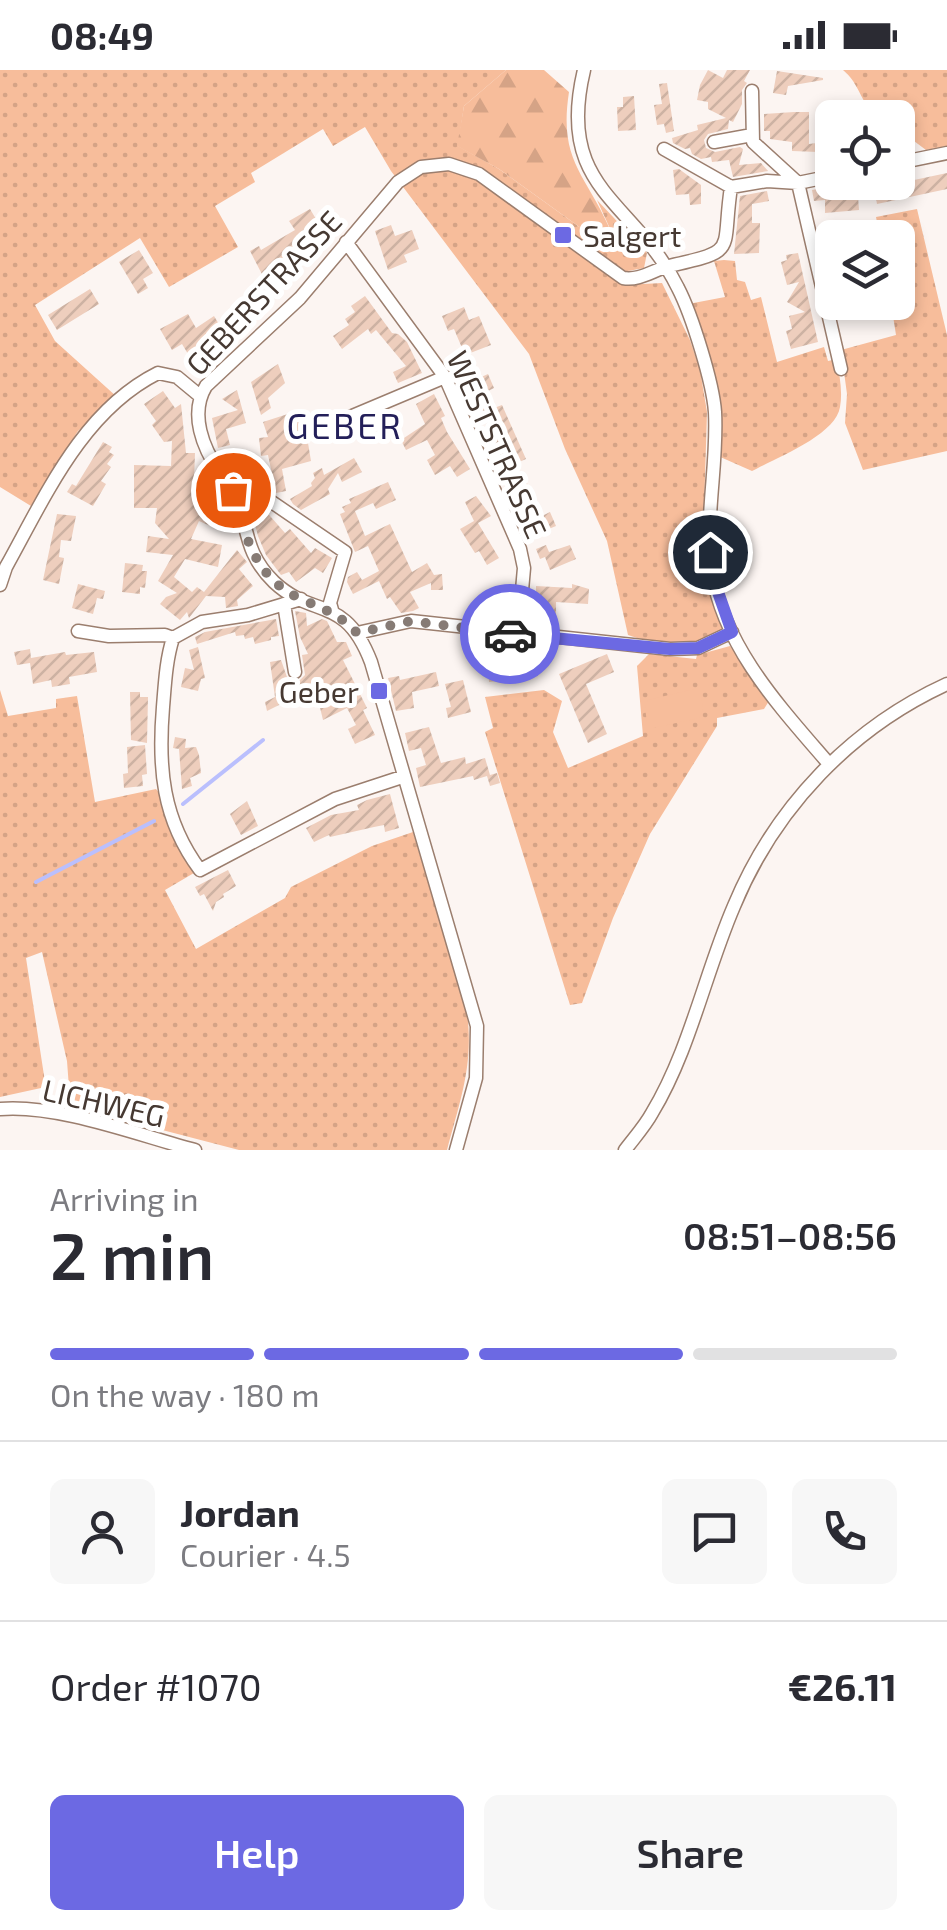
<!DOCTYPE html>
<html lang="en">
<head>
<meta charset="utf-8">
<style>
  :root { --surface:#fff; --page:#f7f7f7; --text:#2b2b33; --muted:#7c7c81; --line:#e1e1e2; --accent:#6c69e3 }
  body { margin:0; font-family:"Exo 2",sans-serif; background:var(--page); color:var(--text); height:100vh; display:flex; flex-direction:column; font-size:38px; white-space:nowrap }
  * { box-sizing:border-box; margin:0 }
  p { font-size:32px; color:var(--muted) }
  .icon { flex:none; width:55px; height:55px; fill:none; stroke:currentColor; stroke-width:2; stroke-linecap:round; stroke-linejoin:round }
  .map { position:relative; height:1080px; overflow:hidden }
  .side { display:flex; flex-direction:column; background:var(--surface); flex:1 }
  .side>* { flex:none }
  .buttons { position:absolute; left:815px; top:30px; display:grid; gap:20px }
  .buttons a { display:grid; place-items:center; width:100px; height:100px; border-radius:15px; background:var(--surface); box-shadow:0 5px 15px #0003; font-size:50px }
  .pin { position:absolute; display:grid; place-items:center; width:85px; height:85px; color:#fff; margin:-42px; border:5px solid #fff; border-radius:50%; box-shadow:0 2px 10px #0007 }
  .courier { position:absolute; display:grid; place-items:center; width:100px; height:100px; margin:-50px; border:8px solid #6c69e3; border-radius:50%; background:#fff; color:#222; box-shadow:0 2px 12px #0007 }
  .head em { font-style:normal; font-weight:600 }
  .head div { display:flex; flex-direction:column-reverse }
  .head { display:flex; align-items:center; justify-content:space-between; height:170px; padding:0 50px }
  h1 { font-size:65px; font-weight:600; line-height:75px }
  .bar { display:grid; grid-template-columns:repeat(4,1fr); gap:15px 10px; align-content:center; height:120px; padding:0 50px }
  .bar i { height:12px; border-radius:8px; background:var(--line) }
  .bar .on { background:var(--accent) }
  .bar p { grid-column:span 4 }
  .line { display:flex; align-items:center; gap:25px; padding:0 50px; border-top:2px solid var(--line) }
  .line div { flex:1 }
  .round { display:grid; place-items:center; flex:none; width:105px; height:105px; border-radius:15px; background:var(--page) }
  .cta { display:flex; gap:20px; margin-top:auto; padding:20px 50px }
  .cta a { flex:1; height:115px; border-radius:15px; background:var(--accent); color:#fff; font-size:40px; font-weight:600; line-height:115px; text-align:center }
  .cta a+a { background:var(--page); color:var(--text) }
  .status { display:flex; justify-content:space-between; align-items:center; height:70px; padding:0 50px; background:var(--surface); direction:ltr }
  .status svg { height:28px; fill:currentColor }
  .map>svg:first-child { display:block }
  .grass { fill:url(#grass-dots) }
  .forest { fill:url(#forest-firs) }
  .pitch { fill:#f7bd9b }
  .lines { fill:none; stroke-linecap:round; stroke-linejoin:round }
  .stream { stroke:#babffd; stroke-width:4 }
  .building { fill:url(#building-hatch) }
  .minor-casing { stroke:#9b7e6e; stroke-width:15 }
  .minor { stroke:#fff; stroke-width:12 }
  .done { stroke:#867b75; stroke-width:10; stroke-dasharray:0 18 }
  .route { stroke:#6c69e3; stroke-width:12 }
  .poi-dot { fill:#6c69e3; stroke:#fff; stroke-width:4 }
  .labels { text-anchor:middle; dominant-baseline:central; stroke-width:10; stroke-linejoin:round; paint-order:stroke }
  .poi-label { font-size:30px; fill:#463932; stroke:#fff; text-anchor:start }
  .street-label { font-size:30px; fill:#463932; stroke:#fff }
  .quarter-label { font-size:35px; letter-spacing:2.5px; fill:#231f59; stroke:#fff }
</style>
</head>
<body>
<div class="status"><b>08:49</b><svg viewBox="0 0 49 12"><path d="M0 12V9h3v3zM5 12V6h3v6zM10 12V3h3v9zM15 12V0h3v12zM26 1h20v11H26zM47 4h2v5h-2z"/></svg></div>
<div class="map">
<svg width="947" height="1080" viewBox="0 0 947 1080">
  <defs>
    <pattern id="grass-dots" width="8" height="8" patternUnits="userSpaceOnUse" patternTransform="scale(2.5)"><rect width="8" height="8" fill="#f7bd9b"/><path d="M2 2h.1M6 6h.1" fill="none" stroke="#d5a386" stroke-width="1.8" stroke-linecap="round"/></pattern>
    <pattern id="forest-firs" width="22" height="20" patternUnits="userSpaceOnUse" patternTransform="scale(2.5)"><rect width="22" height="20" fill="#f7bd9b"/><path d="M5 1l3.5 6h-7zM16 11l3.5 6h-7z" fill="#d5a386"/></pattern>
    <pattern id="building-hatch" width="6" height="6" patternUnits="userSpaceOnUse" patternTransform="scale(2.5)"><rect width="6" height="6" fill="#eecebd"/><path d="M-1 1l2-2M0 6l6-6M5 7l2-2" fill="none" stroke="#cdb2a3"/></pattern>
  </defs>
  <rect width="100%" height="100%" fill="#fcf5f2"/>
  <path class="grass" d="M0,0H506L464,36L458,76L499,99L585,161L595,173L612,163L597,130L647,183L644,198L628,201L616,210L624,215L662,213L690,270L700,300L707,342L703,473L708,506L723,554L721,563C692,580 659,576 628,565L607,471L565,379L529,284L391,101L365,57L333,76L323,59L251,103L255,112L215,136L238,177L169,217L140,168L35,235L55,271L117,327L78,361L31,436L0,417Z
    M843,0H947V76L926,80L898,59V48C858,48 867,20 843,0Z
    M917,139L947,265V381L863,400L845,353L847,324L841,280L896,265L891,233L898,232V168L880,167L876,147Z
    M724,190L735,191L737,210L745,212L751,230L761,227L777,292L824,277L828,291L837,289C839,304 843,321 840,337C836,365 776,388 752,401L718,386L717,328L683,235L725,227L714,191Z
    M730,576L769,631L764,639L717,648V656L650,764L613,848L582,933L570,935L485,662L493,658L485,627L544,620L562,631L553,662L568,698L643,666L637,596L649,584L696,589L697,585Z
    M0,620L8,646L56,638V629L77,626L95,732L156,719L164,729L199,800L165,820L196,879L285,828L291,817L372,776L413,762L467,943C474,994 460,1031 447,1080H239L74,1037L70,1031L67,991L42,882L26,888L45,1012L41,1018L0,1027Z"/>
  <path class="forest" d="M506,0H544L569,22C558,93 587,104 612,164L595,173L585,161L499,99L457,76L464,36Z"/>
  <path class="pitch" d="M694,619L701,625L703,640L699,648L653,658L647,653L645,637L648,630Z"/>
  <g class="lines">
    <path class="stream" d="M183,734L263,670
      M36,812L154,751"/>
  </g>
  <path class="building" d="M708,0L723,8L727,0H750L744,11L747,13L742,20V34L733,52L729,50L728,59L708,64L704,70L706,78L715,82L740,77L743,79L739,95L761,93L768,101L733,107L729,90L712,92L711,87L701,89L692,84L690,78L685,79L673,73L672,68L698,60L697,55L726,48L708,39V32L697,30L700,15Z
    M777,1L823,8V10L788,16L786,25L773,23Z
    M667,13L674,61L666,63L664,54L657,55L654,35L662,34L659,14Z
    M634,26L636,60L618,61L617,37H623V27Z
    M794,42H809V74L832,71V87L819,89L818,82L792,81V72L770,69V61H764V44Z
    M679,99L701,115V134L690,135L689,124L676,125L673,100Z
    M947,103V119L877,134L873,112L900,113Z
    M833,116L836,129L858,126L859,140L825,143V130L814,131L812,120Z
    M767,121L769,131L752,134V153H760L759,183L734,184L740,126Z
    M310,139L319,154L299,166L305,176L275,193L273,195L278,204L266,212L250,181L259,176L261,180L295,160L289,151Z
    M391,155L395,166L412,160L419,179L404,185L407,192L388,200L375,161Z
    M139,180L153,203L143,209L148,218L138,224L119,192Z
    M798,183L818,272L791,279L786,261L792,259L789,246L805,242L787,232L799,212L787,215L781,192L787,190L786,185Z
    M90,219L99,234L57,260L48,245Z
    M365,226L392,263L398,264L407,272L422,303L398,313L393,302L406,296L376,260L371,264L368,259L342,279L333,266L349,255L345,249L355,242L351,236Z
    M464,237L469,250L479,246L491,275L465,285L454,259L448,261L442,246Z
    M188,244L196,258L214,246L228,269L201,286L206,294L197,299L182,274L172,280L160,259Z
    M278,294L285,313L268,328L271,338L261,345L251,312Z
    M488,304L494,318L486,322L494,338L502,335L526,389L505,398L493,368L490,370L486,361L491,359L470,312Z
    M237,320L246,353L226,359L230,375L218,378L212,348L238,340L222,329Z
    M163,321L175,338L181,334L186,383H195L194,411H204V424L213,425V428L226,434L215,458L199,451L191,469L222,475L218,497L185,489L174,507L192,522L197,517L204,522L237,480L247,492L239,499L253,516L237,530L238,536L226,538L225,527L206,526L189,548L187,542L180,550L160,534L166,527L177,523L158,511L173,485L146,482L148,466L169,469L155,453L157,438H134V395L171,396L172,371L164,372L152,355L156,351L144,334Z
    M434,324L445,346L441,348L447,362L470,399L457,407L450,396L435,405L427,390L435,385L427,370L406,380L401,370L425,354L416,334Z
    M297,341L307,367L311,391L282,399L286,421L276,423L268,385L261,386L259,368L268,367L263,352Z
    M103,372L112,377L109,382L114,385L107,394L111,397L101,411L106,414L93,436L67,422L72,414L76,416Z
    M354,388L362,402L342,412L338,403L328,419L330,424L301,440L293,434L290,429L312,416L311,413L315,408L313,403L322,398L324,405Z
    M525,409L535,430L531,432L538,448L550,442L556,456L534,465L526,445L522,447L518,438L522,436L512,414Z
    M388,412L396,430L376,439L373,433L355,441L365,466L390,454L412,502L427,493L434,505L442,504L443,520H431V513L410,522L419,538L413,541L401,543L390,527L387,529L379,511L353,524L347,512L348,507L357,502L362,510L379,501L368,476L355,482L340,444L345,442L342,437L351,433L349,429Z
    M476,426L491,446L478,453L499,488L487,495L479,481L475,483L460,459L474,451L465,432Z
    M263,438L285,463L290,459L311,483L315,478L332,488L323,503L315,498L296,512L289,502L281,505L266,485L258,466L253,447Z
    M57,444L76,446L71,471L61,470L59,487L64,488L59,514L43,510Z
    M546,475L549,482L570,475L576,489L550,500L545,487L540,489L536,479Z
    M125,493L143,495L142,501H147L145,518L140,517V524L122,522Z
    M78,514L105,521L103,529L97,528L93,544L72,538Z
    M572,514L589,519L588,534L556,532V548L542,547L543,527L536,526V516L572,518Z
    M295,541L306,543L307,556L322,549L327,551L337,572H346L352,586L343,590L367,638L363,640L375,665L355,674L348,659L356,655L347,638L323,650L315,617L297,626L284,627L285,632L267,641L265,632L275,627L270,592L281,590L287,607L292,612L300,610L305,605L302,585L308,584L300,567Z
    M276,549L279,566L271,567V570L255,574L253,567L245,569L244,565L236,566L235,562L197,574L195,567L205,562Z
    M198,577L205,608L201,609L198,621L181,617L185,598L194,600L189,580Z
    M30,579L31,588L65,582L66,585L94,582L97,602L69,607L70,614L52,617L51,610L33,614L30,593L17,595L14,582Z
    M607,584L614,602L586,614L607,664L588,673L559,604Z
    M537,595L538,606L489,612L488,598Z
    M436,602L439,616L412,622L414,638L396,641L388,608L399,606L400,610Z
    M463,610L471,642L448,648L446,638L451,637L445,614Z
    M130,622H140V627H148L147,673L131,670Z
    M429,657L441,693L465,687L466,694L485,688L490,705L497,703L500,713L490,716L487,706L474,710L473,706L420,717L416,698L426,695L421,678L409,681L405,663Z
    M175,667L186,669L185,678L196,677L199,685L201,703L190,708L192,716L182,719L179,679L173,678Z
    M145,675L147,704L142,705L143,716L124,718L123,704L128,703L127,677Z
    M390,724L399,758L385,762L384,755L374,757L330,767L329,765L314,772L306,758L331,745L359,740L357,735L367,730Z
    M247,731L258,756L241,765L230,744Z
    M228,800L236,816L223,824L224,827L216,832L213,841L204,824L200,826L195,817Z"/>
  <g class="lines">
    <defs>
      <path id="minor" d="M584,0C555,121 635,130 678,218C692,245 713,313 715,342C718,396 704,448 712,502C724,578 781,638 829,694
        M752,21L753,72L798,113L841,299
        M714,72L752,65
        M664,79L731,117L767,111L798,113L832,106
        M898,93L947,83
        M346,172L445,307L520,479L524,498L518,565
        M334,360L350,347L445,307
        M233,420L260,424L345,482L330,533L332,540
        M0,515L6,497C45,427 82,341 158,303L177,307L200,326
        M301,529L248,545L202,552L173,568C166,590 165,613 163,637C158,697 162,749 200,800L335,729L402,707
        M284,534L295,602
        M78,561L109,566L165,565L173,568
        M357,563L411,551L670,579L698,578L732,562
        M0,1039C58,1034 138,1065 195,1080
        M456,1080L476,1008L477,956L371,592C345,524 313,549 274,512C243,482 249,456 234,421C231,414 224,409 220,403C203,378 189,344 206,316L300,228L398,112L421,97L449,94L479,104L623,208C640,211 653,200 669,196C740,180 721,183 731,117
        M625,1080C634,1068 645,1056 652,1043C690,980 705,903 734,836C775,737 851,658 947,614"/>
    </defs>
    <use href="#minor" class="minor-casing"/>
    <use href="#minor" class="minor"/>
  </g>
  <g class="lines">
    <path class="done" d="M233,420C245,467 255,509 303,530C326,540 340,545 357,563L411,551L510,564"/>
    <path class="route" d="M510,564L670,579L698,578L732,562L712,505L710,482"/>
  </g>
  <g class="poi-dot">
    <rect x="553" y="155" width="20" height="20" rx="5"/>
    <rect x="369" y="611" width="20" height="20" rx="5"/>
  </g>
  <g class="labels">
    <g class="poi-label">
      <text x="583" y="165">Salgert</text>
      <text x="359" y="621" text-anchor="end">Geber</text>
    </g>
    <g class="street-label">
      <text transform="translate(263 222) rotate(-47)">GEBERSTRASSE</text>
      <text transform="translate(498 374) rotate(66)">WESTSTRASSE</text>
      <text transform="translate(104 1032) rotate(13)">LICHWEG</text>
    </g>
    <g class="quarter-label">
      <text x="345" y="355">GEBER</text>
    </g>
  </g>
</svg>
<div class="buttons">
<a><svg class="icon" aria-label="locate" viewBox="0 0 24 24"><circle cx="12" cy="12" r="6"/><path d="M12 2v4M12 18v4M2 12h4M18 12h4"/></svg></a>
<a><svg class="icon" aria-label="layers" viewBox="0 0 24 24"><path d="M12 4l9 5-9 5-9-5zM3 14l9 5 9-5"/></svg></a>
</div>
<div class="pin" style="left:233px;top:420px;background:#ea580c"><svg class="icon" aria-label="bag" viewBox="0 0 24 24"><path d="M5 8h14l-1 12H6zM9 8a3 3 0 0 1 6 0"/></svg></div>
<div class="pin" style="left:710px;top:482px;background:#1f2937"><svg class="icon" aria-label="home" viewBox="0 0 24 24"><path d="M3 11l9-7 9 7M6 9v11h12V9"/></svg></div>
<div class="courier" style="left:510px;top:564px"><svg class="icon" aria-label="car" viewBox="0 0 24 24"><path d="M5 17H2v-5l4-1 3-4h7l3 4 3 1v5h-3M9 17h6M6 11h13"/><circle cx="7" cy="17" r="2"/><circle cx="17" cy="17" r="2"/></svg></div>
</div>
<section class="side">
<div class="head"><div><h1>2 min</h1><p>Arriving in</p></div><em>08:51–08:56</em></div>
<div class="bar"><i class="on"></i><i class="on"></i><i class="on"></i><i></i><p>On the way · 180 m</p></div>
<div class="line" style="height:180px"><a class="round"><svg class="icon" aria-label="person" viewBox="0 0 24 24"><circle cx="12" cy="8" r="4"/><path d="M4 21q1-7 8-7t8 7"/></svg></a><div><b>Jordan</b><p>Courier · 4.5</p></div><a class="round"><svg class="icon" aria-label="chat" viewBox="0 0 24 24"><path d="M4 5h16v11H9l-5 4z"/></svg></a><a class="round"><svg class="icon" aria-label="phone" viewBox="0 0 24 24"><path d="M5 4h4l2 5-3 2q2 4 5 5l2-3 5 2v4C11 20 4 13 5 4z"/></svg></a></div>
<div class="line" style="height:130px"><div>Order #1070</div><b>€26.11</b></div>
<div class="cta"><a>Help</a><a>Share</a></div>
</section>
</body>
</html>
